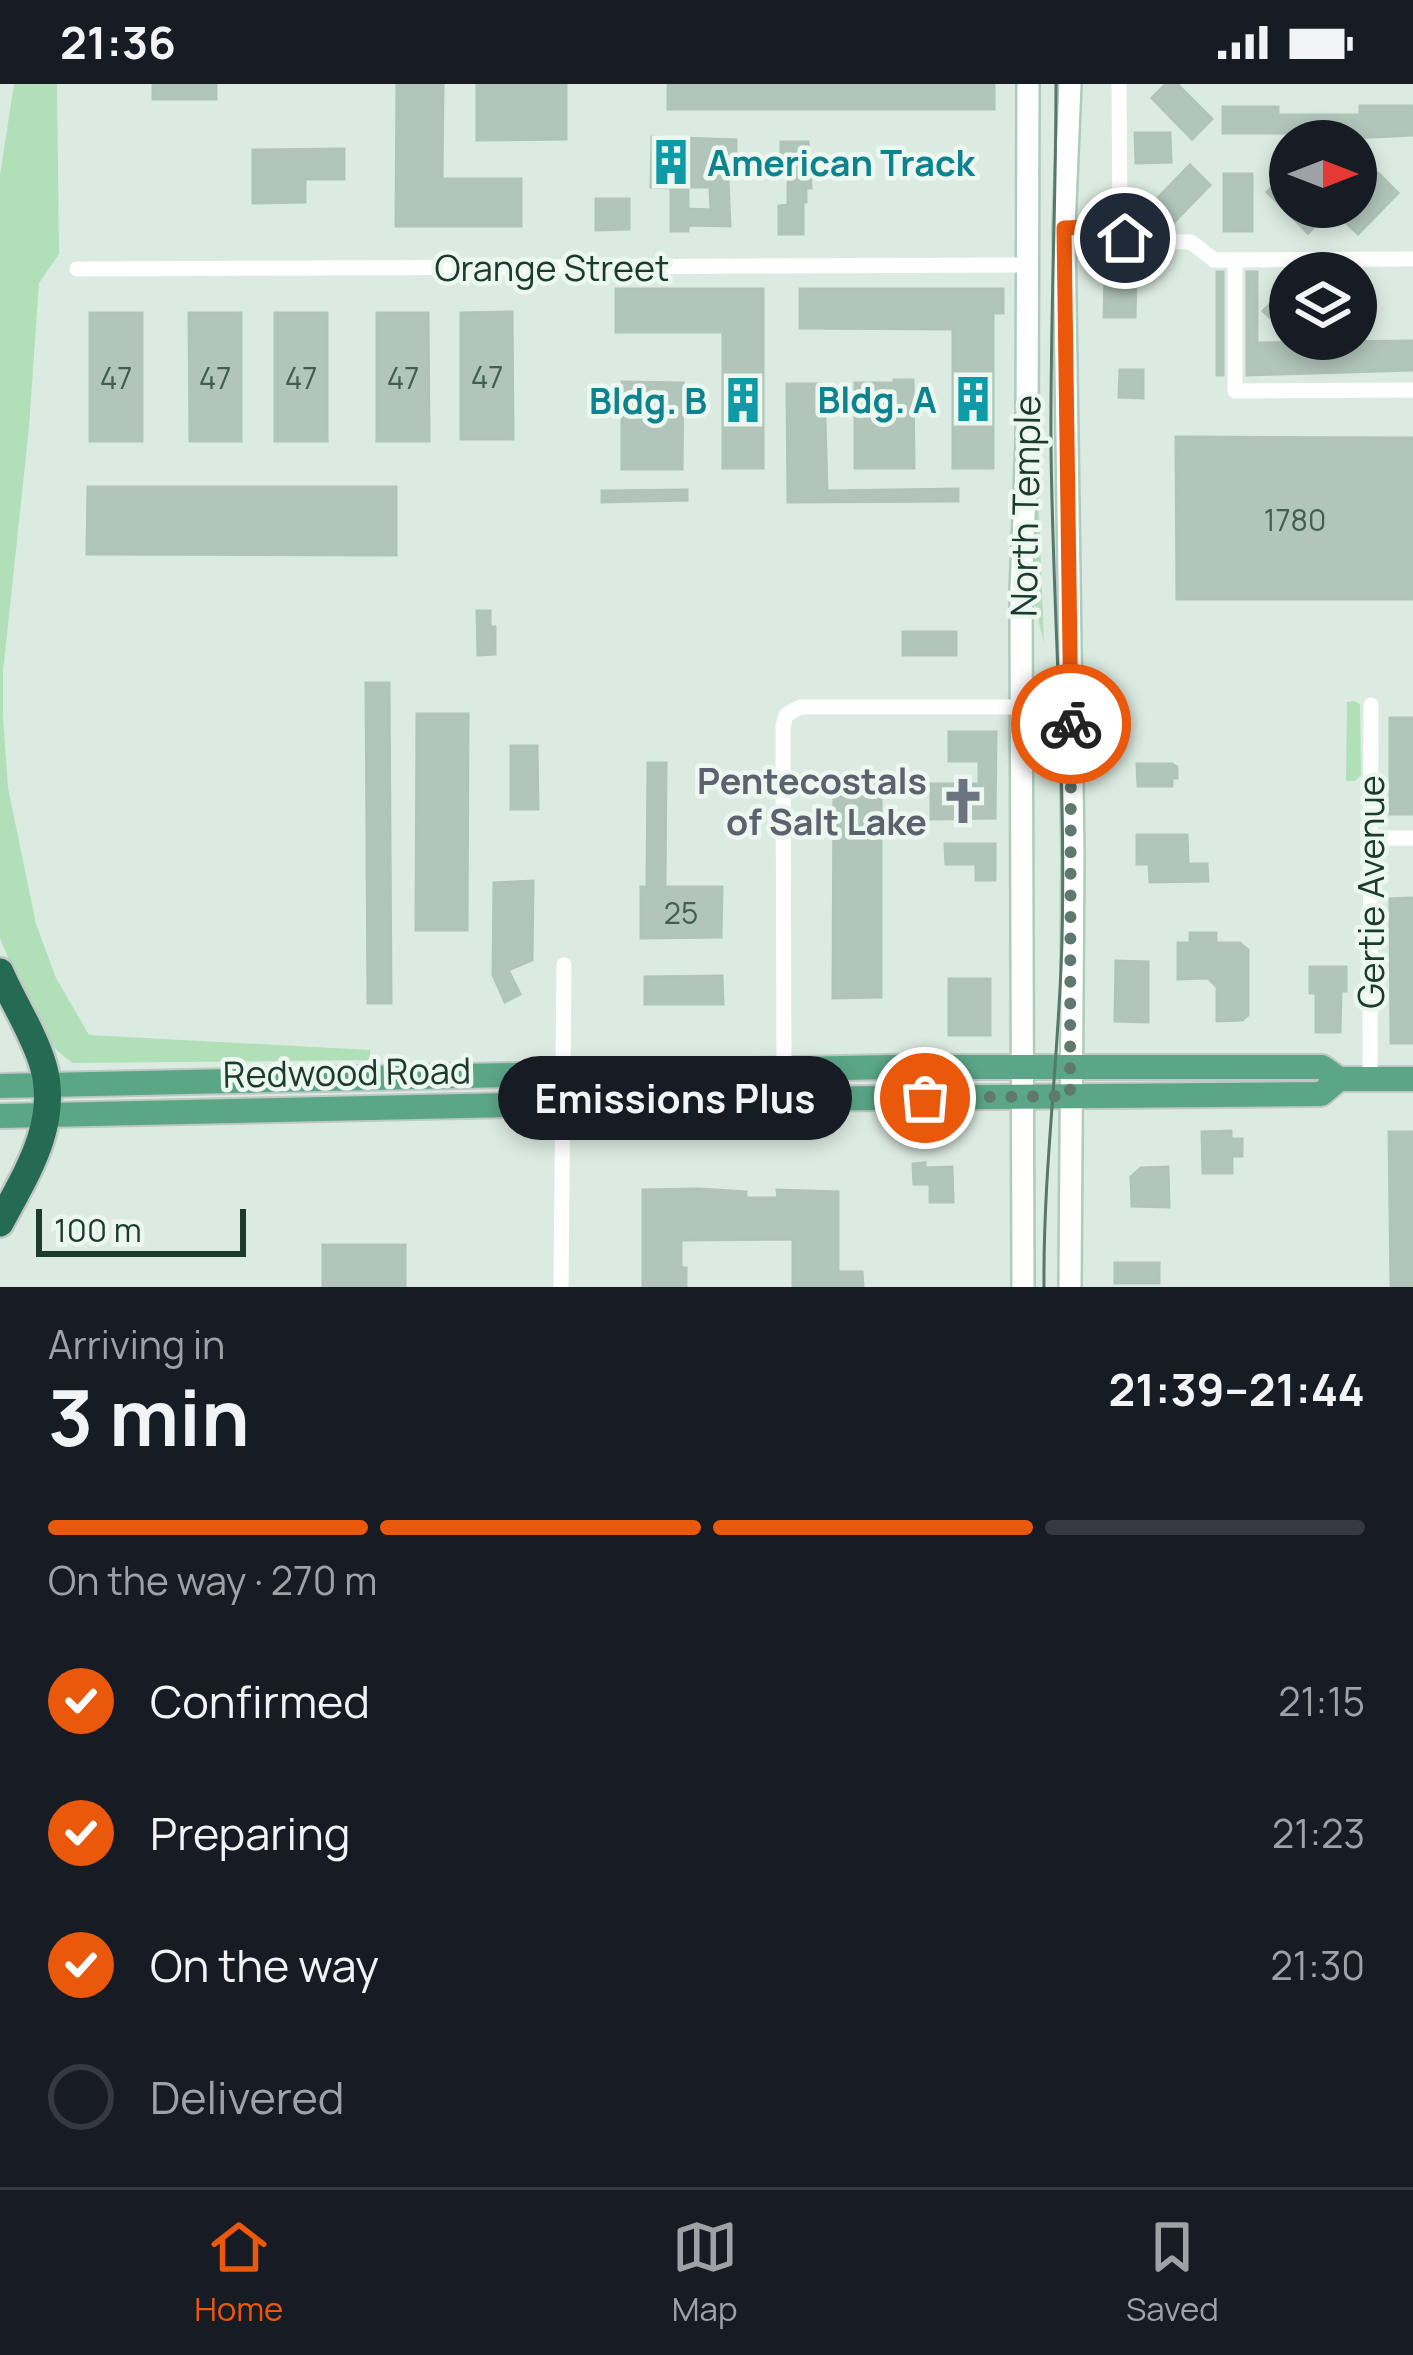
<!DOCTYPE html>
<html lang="en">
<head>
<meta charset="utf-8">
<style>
  :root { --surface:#171b24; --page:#20242c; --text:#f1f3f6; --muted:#9ea1a6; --line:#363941; --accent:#ea580c }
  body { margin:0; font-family:Manrope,sans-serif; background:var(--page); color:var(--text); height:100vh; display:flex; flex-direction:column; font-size:45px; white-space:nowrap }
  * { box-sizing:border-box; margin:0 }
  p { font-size:39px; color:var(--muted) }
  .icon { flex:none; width:66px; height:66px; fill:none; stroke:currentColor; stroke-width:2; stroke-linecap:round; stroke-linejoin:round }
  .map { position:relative; height:1203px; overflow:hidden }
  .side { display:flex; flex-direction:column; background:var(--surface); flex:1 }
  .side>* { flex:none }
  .needle { width:78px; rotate:90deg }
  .fabs { position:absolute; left:1269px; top:36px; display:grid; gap:24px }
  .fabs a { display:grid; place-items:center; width:108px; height:108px; border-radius:50%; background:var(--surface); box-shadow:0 6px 18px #0003; font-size:60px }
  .scale { position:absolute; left:36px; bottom:30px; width:210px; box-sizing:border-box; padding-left:12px; border:6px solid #1c3b2e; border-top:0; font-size:33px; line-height:42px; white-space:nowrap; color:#1c3b2e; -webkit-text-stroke:9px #ecf7f0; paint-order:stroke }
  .pin { position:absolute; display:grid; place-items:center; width:102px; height:102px; color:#fff; margin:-51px; border:6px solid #fff; border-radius:50%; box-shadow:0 3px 12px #0007 }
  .courier { position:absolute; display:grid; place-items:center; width:120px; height:120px; margin:-60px; border:9px solid #ea580c; border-radius:50%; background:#fff; color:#222; box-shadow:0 3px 15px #0007 }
  .bubble { position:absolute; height:84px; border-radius:42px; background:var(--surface); box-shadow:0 6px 18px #0003; font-size:39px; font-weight:700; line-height:84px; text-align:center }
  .headline em { font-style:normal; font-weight:700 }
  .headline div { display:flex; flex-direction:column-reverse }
  .headline { display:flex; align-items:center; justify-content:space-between; height:204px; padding:0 48px }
  h1 { font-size:78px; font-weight:700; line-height:90px }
  .bar { display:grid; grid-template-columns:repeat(4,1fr); gap:18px 12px; align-content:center; height:144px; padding:0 48px }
  .bar i { height:15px; border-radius:9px; background:var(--line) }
  .bar .selected { background:var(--accent) }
  .bar p { grid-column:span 4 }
  ol { padding:0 48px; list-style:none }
  li { display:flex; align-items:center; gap:36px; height:132px }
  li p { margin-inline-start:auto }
  li .icon { padding:12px; border-radius:50%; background:var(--accent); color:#fff; stroke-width:4 }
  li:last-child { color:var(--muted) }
  li i { width:66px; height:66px; border:6px solid var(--line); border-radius:50% }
  .status { display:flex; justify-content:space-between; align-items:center; height:84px; padding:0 60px; background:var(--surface); direction:ltr }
  .status svg { height:33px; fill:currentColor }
  .tab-bar { display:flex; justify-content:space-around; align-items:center; height:168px; border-top:3px solid var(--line); background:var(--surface); font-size:33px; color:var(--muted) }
  .tab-bar a { display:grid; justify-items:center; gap:6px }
  .tab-bar .selected { color:var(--accent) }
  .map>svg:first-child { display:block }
  .green { fill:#b1dfb7 }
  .building { fill:#b1c5ba; stroke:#aec5b8; stroke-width:3; fill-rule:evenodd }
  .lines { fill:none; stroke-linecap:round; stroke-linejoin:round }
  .secondary-casing { stroke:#aecbbc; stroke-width:26 }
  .primary-casing { stroke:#bfc8c4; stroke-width:28 }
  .motorway-casing { stroke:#bfc8c4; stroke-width:32 }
  .minor { stroke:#fff; stroke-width:15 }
  .secondary { stroke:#fff; stroke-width:21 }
  .primary { stroke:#5ba687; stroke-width:24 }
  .motorway { stroke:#256a52; stroke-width:27 }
  .tram { stroke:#567769; stroke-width:3 }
  .done { stroke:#5f796d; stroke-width:12; stroke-dasharray:0 21.6 }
  .route { stroke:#ea580c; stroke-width:15 }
  .labels { text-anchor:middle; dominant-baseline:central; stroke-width:9; stroke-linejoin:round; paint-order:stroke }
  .number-label { font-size:30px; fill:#415e51 }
  .culture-label { font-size:36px; font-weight:bold; fill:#0d838f; stroke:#ecf7f0; text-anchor:end }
  .street-label { font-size:36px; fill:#1c3b2e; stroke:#ecf7f0 }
  .worship-label { font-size:36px; font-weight:bold; fill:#5b616d; stroke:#ecf7f0; text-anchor:end }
</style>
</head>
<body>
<div class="status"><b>21:36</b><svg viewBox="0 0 49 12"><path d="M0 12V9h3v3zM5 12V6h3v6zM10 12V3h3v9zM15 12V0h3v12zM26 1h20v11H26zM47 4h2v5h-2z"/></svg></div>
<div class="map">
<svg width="1413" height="1203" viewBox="0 0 1413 1203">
  <rect width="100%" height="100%" fill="#dcebe2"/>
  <path class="green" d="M14,0H57L59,170L39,199L29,343L3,588V632L8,704L36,840L56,894L89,951L370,966V976L73,979C34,955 18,895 0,854V91Z
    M1035,405H1038L1044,559L1031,506Z
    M1354,617L1360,620L1361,691L1355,697H1346L1347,618Z"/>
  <path class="building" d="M153,0H216V15H153Z
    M397,0H443L442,95H521V142H396Z
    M477,0H566V55L477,56Z
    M668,0H994V25H668Z
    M1166,0H1177L1212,35L1192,55L1152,14Z
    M1360,22H1413V51L1292,57V49H1223V23H1278V31H1360Z
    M1135,49H1170L1171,78L1136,79Z
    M652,53L736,56V73H727L730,142L688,141V147H671V104L651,103ZM688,103H710L711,126L688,125Z
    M781,58H808L811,104H806V118H803V150H779V122L788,121V81H781Z
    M344,65V95H305V118L253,119V66Z
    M1190,81L1210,101L1170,142L1150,122Z
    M1290,85V123H1319L1326,130L1308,149L1267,108Z
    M1378,89L1398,109L1358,150L1337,130L1344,123H1356V111Z
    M1224,90H1252V147H1224Z
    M596,115H629V145L596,146Z
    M1217,188H1223V291H1217Z
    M1247,188H1257V259L1413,257V286L1247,291Z
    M1105,194H1136L1135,233H1104Z
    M1290,200V239L1283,246L1263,227Z
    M616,205H763V384H723V248H616Z
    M800,205H1003V229H993V384H953V245L800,244Z
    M512,228L513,355H461V229Z
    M90,229H142V357H90Z
    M189,229H241V357H190Z
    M275,229H327V357H275Z
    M377,229H428L429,357H377Z
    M1120,286H1143V314L1119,313Z
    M894,296H913L914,384H855V299H894Z
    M622,298L683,299L682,385H622Z
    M787,300H824L827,407L958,405V417L788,418Z
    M1176,353L1413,354V515H1177Z
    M88,403H396V471L87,470Z
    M687,406V416L602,418V407Z
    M477,527H490V543H495V570L478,571Z
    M903,548H956V571H903Z
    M366,599H389L391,919H368Z
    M417,630H468L467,846H416Z
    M1390,634H1413V730H1390Z
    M949,648H996L995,734L931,735V700H979V677H949Z
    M511,662H537L538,725H511Z
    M648,679H666L665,803H722L721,853L641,854V803H647Z
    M1137,680H1172L1177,683V694H1172V702H1138Z
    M834,691H881V913L833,914Z
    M1137,751H1187L1188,780H1207L1208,797L1150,798L1149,780H1137Z
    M945,760H995V796H976V780H946Z
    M533,797L532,876L508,886L520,910L505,918L493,891L494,799Z
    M1413,814V959H1391L1390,815Z
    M1190,849H1216V859H1240L1248,866V931L1242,936L1217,937V903L1208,894L1178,895V859H1190Z
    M1116,877L1148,878V938L1115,937Z
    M1310,883H1346V907H1341L1340,948H1316V909H1310Z
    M722,892L723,920H645V893Z
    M949,895H990V951H949Z
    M1231,1047V1055H1242V1072H1232V1089H1203L1202,1048Z
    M1389,1048H1413V1203H1391Z
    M925,1079V1084L952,1083L953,1118H930V1100H914L913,1080Z
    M1168,1083L1169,1123L1132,1122L1131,1093L1141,1084Z
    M699,1105L746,1108V1114H778L777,1106L838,1108V1188H862L863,1203H793V1155L681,1156V1184H686V1202L643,1203V1106Z
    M323,1161H405V1203H323Z
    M1115,1179H1159V1199H1115Z"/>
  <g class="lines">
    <defs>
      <path id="secondary" d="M1023,1203L1021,507L1027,359L1028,0
        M1070,1203L1073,770L1064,144L1070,0"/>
      <path id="primary" d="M0,1002L889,983H1322L1339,995H1413
        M0,1032L781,1015L1321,1010L1339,995"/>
      <path id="motorway" d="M0,888C13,918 34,950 43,981C60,1039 26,1090 0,1139"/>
    </defs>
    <use href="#secondary" class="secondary-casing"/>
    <use href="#primary" class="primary-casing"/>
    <use href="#motorway" class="motorway-casing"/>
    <path class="minor" d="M1119,0L1120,142
      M1064,144L1120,142L1130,157L1191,158L1214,176L1413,175
      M1235,176V307L1413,306
      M77,185L1028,181
      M1371,754H1413
      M784,985L783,642L786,631L800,623H1021
      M1370,995L1371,621
      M561,1203L564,881"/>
    <use href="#secondary" class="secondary"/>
    <use href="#primary" class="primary"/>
    <use href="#motorway" class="motorway"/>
    <path class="tram" d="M1044,1203C1043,1087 1059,973 1062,857C1066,693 1053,529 1051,365C1050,243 1056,122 1056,0"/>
  </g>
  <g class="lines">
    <path class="done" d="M925,1014L1070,1012L1071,640"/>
    <path class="route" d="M1071,640L1064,144L1120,142L1125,154"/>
  </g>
  <defs>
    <symbol id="building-bare" viewBox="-9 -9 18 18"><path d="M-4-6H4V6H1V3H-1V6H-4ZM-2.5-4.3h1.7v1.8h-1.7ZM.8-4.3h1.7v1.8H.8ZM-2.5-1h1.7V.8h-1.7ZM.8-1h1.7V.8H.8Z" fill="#0f9aa8" stroke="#ecf7f0" stroke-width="2.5" paint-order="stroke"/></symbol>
    <symbol id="church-bare" viewBox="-9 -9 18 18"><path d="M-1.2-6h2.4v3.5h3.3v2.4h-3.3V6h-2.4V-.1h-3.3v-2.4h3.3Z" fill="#6b7280" stroke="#ecf7f0" stroke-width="2.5" paint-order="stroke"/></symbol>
  </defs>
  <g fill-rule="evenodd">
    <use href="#building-bare" x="638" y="45" width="66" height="66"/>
    <use href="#building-bare" x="940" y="282" width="66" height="66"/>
    <use href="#building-bare" x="710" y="283" width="66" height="66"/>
    <use href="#church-bare" x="930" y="684" width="66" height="66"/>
  </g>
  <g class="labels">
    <g class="number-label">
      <text x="487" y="292">47</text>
      <text x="116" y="293">47</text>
      <text x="215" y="293">47</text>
      <text x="301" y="293">47</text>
      <text x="403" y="293">47</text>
      <text x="1295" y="435">1780</text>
      <text x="681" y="828">25</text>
    </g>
    <g class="culture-label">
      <text x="707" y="78" text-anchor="start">American Track</text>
      <text x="937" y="315">Bldg. A</text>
      <text x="707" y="316">Bldg. B</text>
    </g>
    <g class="street-label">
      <text x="552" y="183">Orange Street</text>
      <text transform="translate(1025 422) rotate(-89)">North Temple</text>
      <text transform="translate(1370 808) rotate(-90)">Gertie Avenue</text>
      <text transform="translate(347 988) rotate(-1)">Redwood Road</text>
    </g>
    <g class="worship-label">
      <text x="927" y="696">Pentecostals<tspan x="927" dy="41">of Salt Lake</tspan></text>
    </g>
  </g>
</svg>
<div class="fabs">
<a><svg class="needle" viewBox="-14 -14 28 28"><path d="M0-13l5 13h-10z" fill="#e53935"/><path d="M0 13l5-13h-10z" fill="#9ea1a6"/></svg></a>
<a><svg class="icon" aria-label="layers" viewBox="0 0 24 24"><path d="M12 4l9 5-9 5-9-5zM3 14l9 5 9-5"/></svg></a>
</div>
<div class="scale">100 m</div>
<div class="pin" style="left:925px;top:1014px;background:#ea580c"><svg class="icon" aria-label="bag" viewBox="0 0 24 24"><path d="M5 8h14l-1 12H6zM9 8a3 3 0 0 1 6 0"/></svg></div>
<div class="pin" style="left:1125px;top:154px;background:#1f2937"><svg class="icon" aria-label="home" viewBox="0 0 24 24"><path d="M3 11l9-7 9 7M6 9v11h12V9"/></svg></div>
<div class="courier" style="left:1071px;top:640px"><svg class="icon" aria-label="bike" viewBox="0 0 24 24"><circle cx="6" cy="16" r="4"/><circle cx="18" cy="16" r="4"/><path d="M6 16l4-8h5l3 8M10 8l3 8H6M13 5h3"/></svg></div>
<div class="bubble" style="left:498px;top:972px;width:354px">Emissions Plus</div>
</div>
<section class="side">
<div class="headline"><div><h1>3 min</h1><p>Arriving in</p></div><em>21:39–21:44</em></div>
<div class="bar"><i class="selected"></i><i class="selected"></i><i class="selected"></i><i></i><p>On the way · 270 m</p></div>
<ol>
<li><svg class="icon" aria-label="check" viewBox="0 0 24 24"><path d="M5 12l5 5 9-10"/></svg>Confirmed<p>21:15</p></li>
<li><svg class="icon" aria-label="check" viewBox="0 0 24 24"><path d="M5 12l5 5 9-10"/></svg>Preparing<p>21:23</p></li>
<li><svg class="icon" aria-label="check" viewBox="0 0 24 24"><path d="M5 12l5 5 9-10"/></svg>On the way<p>21:30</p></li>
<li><i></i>Delivered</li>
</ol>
</section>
<nav class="tab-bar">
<a class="selected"><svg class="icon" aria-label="home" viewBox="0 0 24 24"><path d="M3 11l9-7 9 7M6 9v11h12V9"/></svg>Home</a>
<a><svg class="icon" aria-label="map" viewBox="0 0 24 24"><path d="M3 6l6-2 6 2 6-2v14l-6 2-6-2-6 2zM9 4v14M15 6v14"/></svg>Map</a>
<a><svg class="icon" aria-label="saved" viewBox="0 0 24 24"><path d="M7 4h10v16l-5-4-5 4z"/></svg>Saved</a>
</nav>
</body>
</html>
